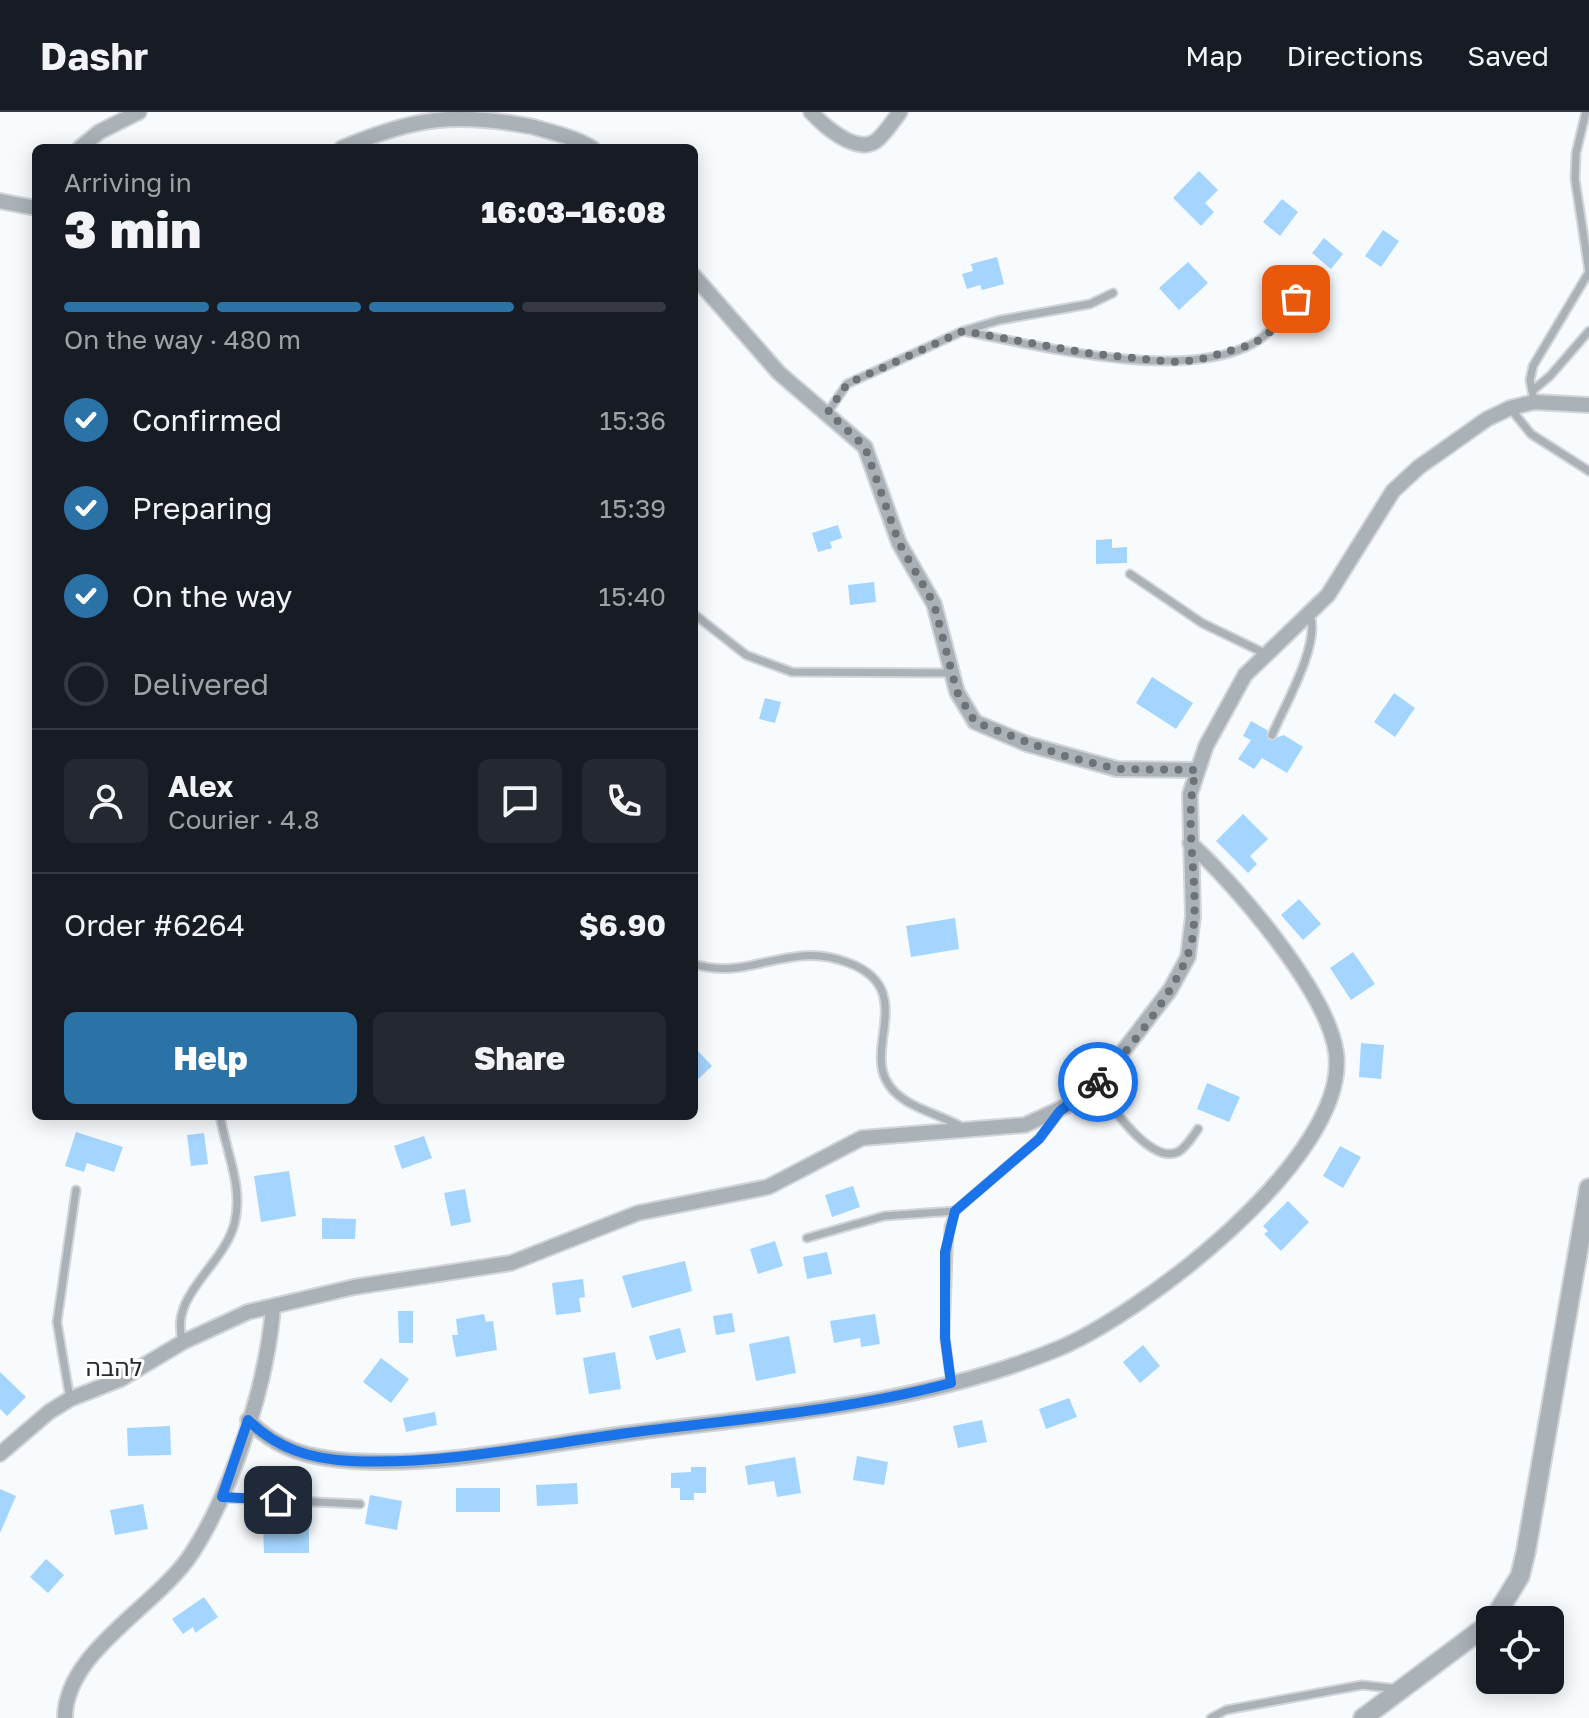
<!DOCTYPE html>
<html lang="en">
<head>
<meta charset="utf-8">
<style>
  :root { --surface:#171b24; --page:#242831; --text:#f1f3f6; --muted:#9ea1a6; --line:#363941; --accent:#2b73a7 }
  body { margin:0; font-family:"Golos Text","Noto Sans Hebrew",sans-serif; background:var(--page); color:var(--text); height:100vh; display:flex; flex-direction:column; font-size:30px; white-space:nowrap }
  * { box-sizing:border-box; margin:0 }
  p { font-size:26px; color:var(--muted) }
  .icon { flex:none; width:44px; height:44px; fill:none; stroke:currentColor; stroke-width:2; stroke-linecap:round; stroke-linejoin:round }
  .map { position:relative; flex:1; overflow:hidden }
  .sheet { position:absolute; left:32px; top:32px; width:666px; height:976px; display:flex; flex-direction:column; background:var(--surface); border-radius:12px; box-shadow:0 4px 20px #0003 }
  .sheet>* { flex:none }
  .tools { position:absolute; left:1476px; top:1494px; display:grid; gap:16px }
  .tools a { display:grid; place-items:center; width:88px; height:88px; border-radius:12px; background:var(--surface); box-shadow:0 4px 20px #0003; font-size:40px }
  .pin { position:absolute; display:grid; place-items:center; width:68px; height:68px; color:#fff; margin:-34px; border-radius:16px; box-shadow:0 4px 12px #0006 }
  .courier { position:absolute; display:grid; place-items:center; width:80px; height:80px; margin:-40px; border:6px solid #1a73e8; border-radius:50%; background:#fff; color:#222; box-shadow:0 2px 10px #0007 }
  .headline em { font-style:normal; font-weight:800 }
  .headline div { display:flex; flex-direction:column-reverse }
  .headline { display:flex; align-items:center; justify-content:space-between; height:136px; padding:0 32px }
  h1 { font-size:52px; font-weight:800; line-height:60px }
  .bar { display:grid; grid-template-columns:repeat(4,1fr); gap:12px 8px; align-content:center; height:96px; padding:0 32px }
  .bar i { height:10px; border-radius:6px; background:var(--line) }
  .bar .on { background:var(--accent) }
  .bar p { grid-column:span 4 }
  .line { display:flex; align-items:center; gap:20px; padding:0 32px; border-top:2px solid var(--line) }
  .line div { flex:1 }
  .round { display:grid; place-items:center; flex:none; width:84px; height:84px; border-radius:12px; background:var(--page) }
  ol { padding:0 32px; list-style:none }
  li { display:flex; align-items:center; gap:24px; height:88px }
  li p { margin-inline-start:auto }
  li .icon { padding:8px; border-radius:50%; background:var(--accent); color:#fff; stroke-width:4 }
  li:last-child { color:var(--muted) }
  li i { width:44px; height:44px; border:4px solid var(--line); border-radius:50% }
  .primary-button { display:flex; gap:16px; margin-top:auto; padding:16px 32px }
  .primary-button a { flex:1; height:92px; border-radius:12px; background:var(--accent); color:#fff; font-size:32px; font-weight:800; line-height:92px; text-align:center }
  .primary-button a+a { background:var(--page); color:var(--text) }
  header { display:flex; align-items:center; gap:48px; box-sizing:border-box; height:112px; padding:0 40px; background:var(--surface); border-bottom:2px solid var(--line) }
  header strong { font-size:38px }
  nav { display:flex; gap:44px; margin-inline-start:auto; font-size:28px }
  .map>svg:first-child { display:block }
  .building { fill:#a4d5fe }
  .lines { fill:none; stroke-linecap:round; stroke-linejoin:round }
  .service-casing { stroke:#d2d5d9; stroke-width:11 }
  .minor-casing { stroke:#d2d5d9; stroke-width:18 }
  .tertiary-casing { stroke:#d2d5d9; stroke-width:22 }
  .service { stroke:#aab1b7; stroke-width:7 }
  .minor { stroke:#aab1b7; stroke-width:14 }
  .tertiary { stroke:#aab1b7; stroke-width:18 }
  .done { stroke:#6e7378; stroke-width:8; stroke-dasharray:0 14.4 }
  .route { stroke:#1a73e8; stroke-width:10 }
  .labels { text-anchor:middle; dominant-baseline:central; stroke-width:6; stroke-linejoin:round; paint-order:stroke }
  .quarter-label { font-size:24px; fill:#242a30; stroke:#fff }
</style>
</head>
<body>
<header>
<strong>Dashr</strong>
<nav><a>Map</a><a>Directions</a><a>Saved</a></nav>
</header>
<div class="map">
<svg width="1589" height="1606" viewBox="0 0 1589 1606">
  <rect width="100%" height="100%" fill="#f8fbfe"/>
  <path class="building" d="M1199,59L1218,78L1205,91L1214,100L1201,114L1173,86Z
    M1282,87L1298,100L1280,124L1263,110Z
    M1383,118L1399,129L1381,155L1365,144Z
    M1324,126L1343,142L1331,157L1312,141Z
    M997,145L1004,172L982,178L980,173L967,177L962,162L973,159L971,152Z
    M1188,150L1208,171L1179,198L1159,176Z
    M838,413L842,426L830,430L832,436L818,440L812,421Z
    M1112,427V436L1127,435V451L1096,452V428Z
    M874,470L876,490L850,493L848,473Z
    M1152,565L1193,591L1176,617L1136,591Z
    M1394,581L1415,596L1395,625L1374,610Z
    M765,586L781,590L775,611L759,607Z
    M1251,609L1267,618L1269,628L1284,623L1303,635L1287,661L1262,646L1254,657L1238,647L1251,628L1243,624Z
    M1243,702L1268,727L1250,744L1257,752L1248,761L1216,729Z
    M1299,787L1321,812L1303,828L1281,803Z
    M955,806L959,837L911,845L906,814Z
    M1353,840L1375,872L1351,888L1330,856Z
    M1361,931L1384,933L1381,967L1359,965Z
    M694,935L712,954L694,971Z
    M1207,971L1240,985L1229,1010L1197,997Z
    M76,1020L123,1035L114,1060L87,1051L84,1060L65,1054Z
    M204,1021L208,1052L191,1054L187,1023Z
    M424,1024L432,1046L402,1057L394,1034Z
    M1340,1034L1361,1045L1343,1076L1323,1064Z
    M289,1059L296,1104L261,1110L254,1064Z
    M853,1074L860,1095L832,1105L825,1083Z
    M465,1077L471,1110L451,1114L444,1081Z
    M1288,1089L1309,1110L1281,1139L1264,1122L1268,1119L1263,1114Z
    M322,1106L356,1107L355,1127H322Z
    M775,1129L783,1154L758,1162L750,1137Z
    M827,1140L832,1162L807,1167L803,1145Z
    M685,1149L692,1179L632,1196L622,1164Z
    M583,1167L585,1185L579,1186L581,1200L556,1203L552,1171Z
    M398,1199H413V1231H399Z
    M732,1201L735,1220L716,1223L713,1204Z
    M484,1202L486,1210L493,1209L497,1238L456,1245L452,1223H458L456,1207Z
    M875,1202L880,1232L861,1235L860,1226L834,1231L830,1209Z
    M680,1216L686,1240L656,1248L649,1224Z
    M789,1224L796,1261L756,1269L749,1232Z
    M1143,1233L1160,1254L1140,1271L1123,1250Z
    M615,1240L621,1277L589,1282L583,1246Z
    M381,1246L409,1267L391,1291L363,1270Z
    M0,1260L26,1285L7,1304L0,1297Z
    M1069,1286L1077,1305L1046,1317L1039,1297Z
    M435,1300L437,1313L406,1320L403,1306Z
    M982,1308L987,1330L958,1336L953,1314Z
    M170,1314L171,1343L128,1344L127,1316Z
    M857,1344L888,1350L884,1373L853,1368Z
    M795,1345L801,1381L777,1385L774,1369L748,1373L745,1354Z
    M691,1355H706V1381H694V1388H680V1376H671V1361L691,1360Z
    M577,1371L578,1392L537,1394L536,1373Z
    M456,1376H500V1400H456Z
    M0,1377L16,1384L0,1421Z
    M370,1383L402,1389L397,1418L365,1412Z
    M143,1392L148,1417L115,1423L110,1398Z
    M309,1411V1441H264L263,1412Z
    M46,1447L64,1463L48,1481L30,1465Z
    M204,1485L218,1505L195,1521L193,1515L183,1522L172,1507Z"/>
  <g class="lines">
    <defs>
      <path id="service" d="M1586,0L1576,41L1575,67L1589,159
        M963,219C1040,234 1183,271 1254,231C1272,221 1283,202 1296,187
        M1532,279L1550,264L1589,219
        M1534,289L1530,268L1533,254L1589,160
        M1510,296L1531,322L1589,359
        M828,300L847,272L963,219L1000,208L1090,192L1113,181
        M1130,462L1202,511L1264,541
        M694,502L746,543L792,560L952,561
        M1272,623C1284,595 1321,531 1310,503
        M694,852C750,870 788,827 849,851C915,876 867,932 886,968C899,995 939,1001 962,1015
        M1095,973C1110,992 1150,1053 1178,1040C1186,1036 1193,1024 1198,1017
        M807,1126L884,1104L955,1099
        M183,1230C167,1183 226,1153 235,1109C243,1074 226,1039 220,1004
        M951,1271L945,1226L949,1115L955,1099L1039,1027L1059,1001
        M70,1287L57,1210L76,1078
        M223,1386L360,1392
        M1211,1606L1226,1598L1362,1573L1399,1577"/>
      <path id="minor" d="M811,0C823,13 856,43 876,29C885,22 893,9 900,0
        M80,36L99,20L139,0
        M342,36C415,5 456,0 534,15C554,21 574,25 592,36
        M0,89L36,96
        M694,164L779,261L865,335L899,431L934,492L957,580L975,610L1027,632L1117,657L1196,658
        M248,1308C278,1338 309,1346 351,1349C441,1355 534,1334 623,1322C768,1303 918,1294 1055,1238C1140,1204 1351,1044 1336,940C1327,879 1236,773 1190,731
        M0,1342L49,1300L70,1287L121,1267L183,1230L248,1200L354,1175L511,1151L638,1101L768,1075L862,1026L1025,1013L1077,989L1105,963L1170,878L1188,845L1193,804L1190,682L1206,634L1245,563L1328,483L1393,379L1419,355L1487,307L1510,296L1534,290L1589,293
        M65,1606C65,1539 157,1495 192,1441C233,1378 268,1268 273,1194"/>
      <path id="tertiary" d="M1493,1508L1520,1464L1526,1439L1589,1076
        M1363,1606L1490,1511"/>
    </defs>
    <use href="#service" class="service-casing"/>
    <use href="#minor" class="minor-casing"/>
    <use href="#tertiary" class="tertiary-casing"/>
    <use href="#service" class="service"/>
    <use href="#minor" class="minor"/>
    <use href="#tertiary" class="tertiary"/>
  </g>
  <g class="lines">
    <path class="done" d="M1098,970C1127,941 1185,868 1192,828C1201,772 1182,715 1196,658L1117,657L1061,643L975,610L957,580L934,492L899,431L865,335L828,300L847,272L963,219L1087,241L1172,250L1198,248L1253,232L1268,222L1296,187"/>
    <path class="route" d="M278,1388L222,1385L248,1308C277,1337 311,1347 351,1349C444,1353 537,1333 628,1321C736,1307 846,1299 951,1271L945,1226V1140L955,1099L1039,1027L1060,999L1098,970"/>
  </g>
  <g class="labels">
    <g class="quarter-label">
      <text x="114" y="1254">להבה</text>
    </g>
  </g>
</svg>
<div class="tools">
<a><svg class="icon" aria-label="locate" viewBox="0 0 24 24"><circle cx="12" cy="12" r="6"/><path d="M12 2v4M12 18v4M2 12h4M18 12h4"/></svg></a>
</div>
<div class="pin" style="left:1296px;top:187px;background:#ea580c"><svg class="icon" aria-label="bag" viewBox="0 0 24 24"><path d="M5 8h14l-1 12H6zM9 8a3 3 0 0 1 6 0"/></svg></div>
<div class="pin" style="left:278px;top:1388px;background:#1f2937"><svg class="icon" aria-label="home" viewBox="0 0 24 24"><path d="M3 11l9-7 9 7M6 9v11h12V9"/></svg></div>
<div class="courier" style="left:1098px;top:970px"><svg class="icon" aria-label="bike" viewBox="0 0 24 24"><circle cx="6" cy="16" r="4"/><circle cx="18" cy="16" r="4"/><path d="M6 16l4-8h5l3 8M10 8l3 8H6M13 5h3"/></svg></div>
<section class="sheet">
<div class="headline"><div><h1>3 min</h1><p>Arriving in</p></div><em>16:03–16:08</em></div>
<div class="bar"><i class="on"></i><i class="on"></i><i class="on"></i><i></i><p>On the way · 480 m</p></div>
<ol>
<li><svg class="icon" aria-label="check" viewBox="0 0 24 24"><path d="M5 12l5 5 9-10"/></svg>Confirmed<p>15:36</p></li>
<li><svg class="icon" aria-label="check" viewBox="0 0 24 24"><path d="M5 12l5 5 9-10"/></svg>Preparing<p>15:39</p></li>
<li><svg class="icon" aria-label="check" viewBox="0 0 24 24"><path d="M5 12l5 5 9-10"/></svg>On the way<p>15:40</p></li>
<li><i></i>Delivered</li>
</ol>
<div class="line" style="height:144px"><a class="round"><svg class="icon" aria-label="person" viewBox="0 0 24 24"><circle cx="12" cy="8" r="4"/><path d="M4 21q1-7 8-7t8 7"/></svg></a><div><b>Alex</b><p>Courier · 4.8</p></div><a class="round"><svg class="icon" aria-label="chat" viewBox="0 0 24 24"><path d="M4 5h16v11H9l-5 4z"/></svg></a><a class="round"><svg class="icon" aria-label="phone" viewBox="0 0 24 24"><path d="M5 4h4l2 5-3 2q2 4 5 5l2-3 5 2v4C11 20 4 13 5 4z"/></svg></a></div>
<div class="line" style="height:104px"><div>Order #6264</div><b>$6.90</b></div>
<div class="primary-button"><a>Help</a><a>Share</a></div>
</section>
</div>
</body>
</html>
